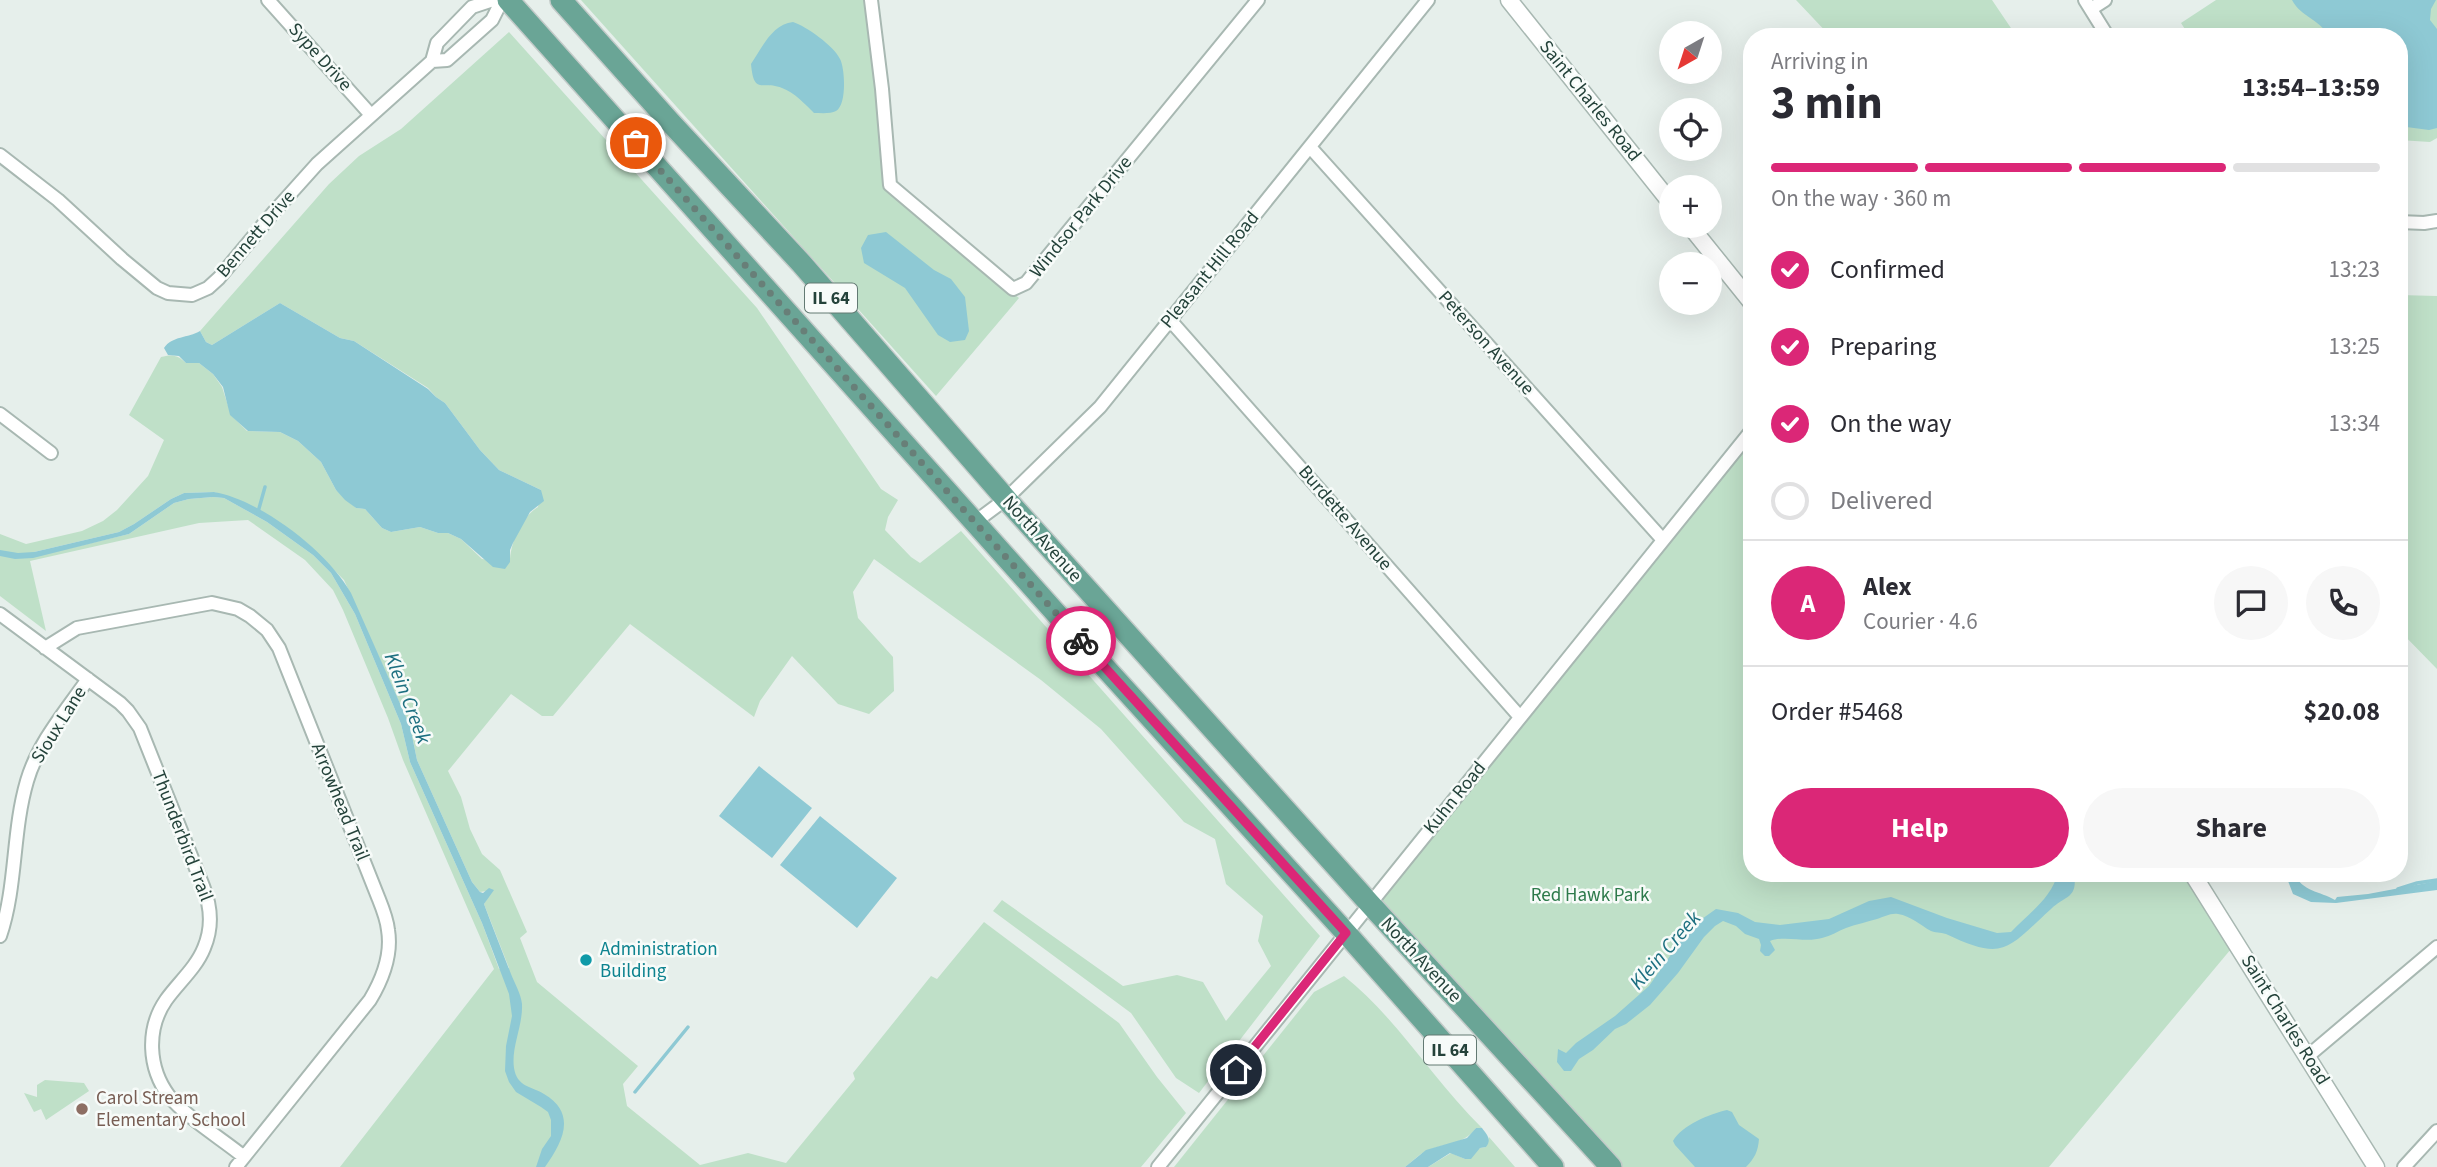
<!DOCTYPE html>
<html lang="en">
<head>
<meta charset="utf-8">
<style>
  :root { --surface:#fff; --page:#f7f7f7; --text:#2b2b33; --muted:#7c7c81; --line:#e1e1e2; --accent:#db2777 }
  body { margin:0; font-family:"Source Sans 3",sans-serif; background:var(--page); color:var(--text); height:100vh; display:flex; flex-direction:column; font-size:26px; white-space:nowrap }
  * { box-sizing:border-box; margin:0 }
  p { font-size:23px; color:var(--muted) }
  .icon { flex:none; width:38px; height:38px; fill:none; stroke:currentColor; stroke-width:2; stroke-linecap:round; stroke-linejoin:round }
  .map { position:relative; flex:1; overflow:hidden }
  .side { position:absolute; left:1743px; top:28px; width:665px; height:854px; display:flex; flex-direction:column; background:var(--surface); border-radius:28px; box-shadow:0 7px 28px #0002 }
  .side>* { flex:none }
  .needle { width:46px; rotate:219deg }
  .tools { position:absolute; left:1659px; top:21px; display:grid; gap:14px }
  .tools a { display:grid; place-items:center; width:63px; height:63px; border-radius:50%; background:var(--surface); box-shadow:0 7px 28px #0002; font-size:35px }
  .pin { position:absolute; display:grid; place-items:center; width:60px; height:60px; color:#fff; margin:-30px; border:4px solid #fff; border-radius:50%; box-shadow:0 2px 7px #0007 }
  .courier { position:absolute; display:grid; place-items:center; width:70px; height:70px; margin:-35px; border:5px solid #db2777; border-radius:50%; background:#fff; color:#222; box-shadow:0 2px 9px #0007 }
  .overview em { font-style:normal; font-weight:700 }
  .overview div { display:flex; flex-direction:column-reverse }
  .overview { display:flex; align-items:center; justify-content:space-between; height:119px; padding:0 28px }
  h1 { font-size:46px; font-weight:700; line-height:52px }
  .bar { display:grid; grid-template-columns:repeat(4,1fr); gap:10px 7px; align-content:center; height:84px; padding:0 28px }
  .bar i { height:9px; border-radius:5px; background:var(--line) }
  .bar .active { background:var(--accent) }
  .bar p { grid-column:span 4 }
  .line { display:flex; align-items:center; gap:18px; padding:0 28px; border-top:2px solid var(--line) }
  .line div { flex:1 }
  .round { display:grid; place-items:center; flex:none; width:74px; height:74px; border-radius:37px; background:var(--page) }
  ol { padding:0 28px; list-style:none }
  li { display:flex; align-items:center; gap:21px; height:77px }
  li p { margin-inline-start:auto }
  li .icon { padding:7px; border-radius:50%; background:var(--accent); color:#fff; stroke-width:4 }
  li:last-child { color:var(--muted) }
  li i { width:38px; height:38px; border:4px solid var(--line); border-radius:50% }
  .primary-button { display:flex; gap:14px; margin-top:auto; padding:14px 28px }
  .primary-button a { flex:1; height:80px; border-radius:42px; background:var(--accent); color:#fff; font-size:28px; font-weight:700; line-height:80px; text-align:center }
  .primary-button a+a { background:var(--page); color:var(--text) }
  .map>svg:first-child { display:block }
  .green { fill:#bfe0c8; fill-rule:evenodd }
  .water { fill:#8ec9d4 }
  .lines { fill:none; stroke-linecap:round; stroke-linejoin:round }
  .stream { stroke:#8ec9d4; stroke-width:3.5 }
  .minor-casing { stroke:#a8b8b2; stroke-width:16 }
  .tertiary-casing { stroke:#a8b8b2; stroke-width:19 }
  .primary-casing { stroke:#c2cac8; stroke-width:24 }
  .minor { stroke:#fff; stroke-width:12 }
  .tertiary { stroke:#fff; stroke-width:16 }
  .primary { stroke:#6aa596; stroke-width:21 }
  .done { stroke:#687f78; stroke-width:7; stroke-dasharray:0 12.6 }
  .route { stroke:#db2777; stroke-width:9 }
  .culture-dot { fill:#0f9aa8; stroke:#f7fbf9; stroke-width:2.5 }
  .education-dot { fill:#8d6e63; stroke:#f7fbf9; stroke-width:2.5 }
  .labels { text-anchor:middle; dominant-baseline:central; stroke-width:5; stroke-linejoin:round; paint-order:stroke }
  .shield { fill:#f7fbf9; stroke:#637a73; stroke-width:2 }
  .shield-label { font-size:18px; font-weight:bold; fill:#24423a }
  .street-label { font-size:19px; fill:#24423a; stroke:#f7fbf9 }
  .park-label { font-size:19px; fill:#2d7a4b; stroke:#f7fbf9 }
  .culture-label { font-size:19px; fill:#0d838f; stroke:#f7fbf9; text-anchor:start }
  .education-label { font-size:19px; fill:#785e54; stroke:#f7fbf9; text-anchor:start }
  .water-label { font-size:21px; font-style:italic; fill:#1c6f80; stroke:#f7fbf9 }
</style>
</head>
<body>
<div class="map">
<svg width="2437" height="1167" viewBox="0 0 2437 1167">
  <rect width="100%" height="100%" fill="#e6efeb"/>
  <path class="green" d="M581,0H866L887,189L1019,298L936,396Z
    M1796,0H1992L2017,37H1831Z
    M2216,0H2437V138L2430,142L2399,140V37H2190L2181,23Z
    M509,32L757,308L881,489L898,500L888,517L885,530L911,557L920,563L961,531L1320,936L1199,1093L1176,1078L1131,1013L993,911L1002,900L1123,986L1177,975L1203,982L1226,1021L1271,966L1258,941L1263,916L1226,884L1215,839L1184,822L1101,729L1041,680L874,559L853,592L858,618L893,657L894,691L869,714L838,704L792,656L760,701L754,717L630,624L553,716H542L511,694L448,771L461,797L470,829L482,854L500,870L527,932L520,938L537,982L638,1066L623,1084L627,1106L700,1165L748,1153L786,1163L855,1079L853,1073L931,976L937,979L984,922L1119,1023L1157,1077L1186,1113L1141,1167H340L494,969L403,760L388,718L343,610L333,590L305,560L248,520L199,523L30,561L46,631L0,596V534L26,544L82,531L103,521L117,510L148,476L164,440L129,415L161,357C172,354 178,355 186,363H199L213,374L222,387L231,415L247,431L280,432L298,441L321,462L336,490L356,508L365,509L382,528L391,532L420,527L438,533H448L461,539L482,559L510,562C510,544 521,517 538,507L541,490L499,470L480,450L445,403L436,397L428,388L354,341L340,338L280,303L212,345L206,342L200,331L329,184L359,156L401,129ZM214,492L241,501L264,513L307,543L344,580L410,726L417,760L472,882L480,892L487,891V899L484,904L509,968L499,969L482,923L410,762L401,724L355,614L331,573L313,555L267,522L224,498L213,497L189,499L174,503L129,534L29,558L34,552L119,532L134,524L171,499L184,493Z
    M2399,295L2437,296V669L2399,630Z
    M1752,429V873H2191L2236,943L2049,1167H1615L1375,901Z
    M1344,976C1397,1018 1433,1080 1482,1128H1476C1465,1144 1446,1143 1429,1150C1420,1153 1413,1161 1405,1167H1174L1314,992Z
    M45,1080L84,1083L89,1091L46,1120L41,1109L34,1112L24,1093L37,1097V1085Z
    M1489,1137L1515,1167H1428L1451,1153L1465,1159L1480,1148L1486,1147Z"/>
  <path class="water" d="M2292,0H2436L2431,9L2430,20L2437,29V128L2429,130L2399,126V37H2330C2317,17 2302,18 2292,0Z
    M793,22C806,26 834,46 840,59C845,68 847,105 836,111C831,114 821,113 814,113C806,105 794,92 782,88C762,80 754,96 751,64C762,48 772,24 793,22Z
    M886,232L934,270L951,279L965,297L969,331L965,340L950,342L938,335L905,288L864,263L861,248L868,235Z
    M280,303L340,338L354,341L428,389L436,397L445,403L480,450L499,470L541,490L544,501L530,512L513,543L510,550V562L505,569L493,567L461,539L448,533H438L420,527L391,532L382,528L365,509L356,508L345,500L336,490L321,462L298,441L280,432L248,431L230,415L223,387L213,374L199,363H186L179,356L168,355L164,348C172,336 188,338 200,331L206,342L212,345Z
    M214,492C261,500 328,552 351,593L410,726L417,760L472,882L480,892L483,893L489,888L494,890L484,904C493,928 502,951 511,974C515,984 521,994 522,1004C523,1026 511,1047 514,1068C517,1087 531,1086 544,1094C578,1114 562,1143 545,1167H536L542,1149L551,1136V1120L548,1112L541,1107L516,1092L509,1082L505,1071L506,1046L512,1016L509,994L482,923L410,762L401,724L355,614L331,573L313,555L267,522L224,498L213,497L189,499L174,503L129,534L33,558L15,559L0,556V550L18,553L34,552L119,532L134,524L171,499L184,493Z
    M759,766L812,808L772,858L719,816Z
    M820,816L897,878L857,928L780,865Z
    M2058,873H2074C2078,899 2066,895 2051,909C2007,949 2005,962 1946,934C1940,932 1935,933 1931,931C1920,925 1911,916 1898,914C1890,913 1884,917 1877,919C1867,922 1857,924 1846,928C1838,931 1831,936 1822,938C1805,943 1786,935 1770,941L1775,950L1769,956H1765L1760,951L1761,945L1759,939L1745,934L1736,926L1723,921L1715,926L1704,937L1678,973L1650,1005L1626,1024L1615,1029L1593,1050L1579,1059L1571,1071H1564L1557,1062L1558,1049L1566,1053L1576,1043L1615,1016L1649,986L1684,936L1699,921L1716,909L1738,913L1755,922L1780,925L1829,919L1869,901L1891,897L1947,918L1997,933L2011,932C2029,913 2051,899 2058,873Z
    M2285,873H2294C2302,892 2320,891 2335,900L2337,897L2368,894L2437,881V890L2336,903L2311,902L2293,894Z
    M1727,1110L1732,1112L1739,1125L1759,1139C1758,1151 1755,1158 1746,1167H1695L1675,1145L1673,1141C1682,1125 1710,1114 1727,1110Z
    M1476,1128H1482C1487,1135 1492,1139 1486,1147L1480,1148L1471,1159H1465L1450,1153L1428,1167H1405L1426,1150L1467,1138Z"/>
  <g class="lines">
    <path class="stream" d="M258,512L265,487
      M2398,889L2417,883L2437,880
      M635,1092L688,1027"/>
    <defs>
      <path id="minor" d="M268,0L371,115
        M871,0L882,89L890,185L1013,289L1026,283L1258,0
        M2085,0L2108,37
        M2091,9L2105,0
        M432,61L447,60L492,20L502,0
        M1310,147L1663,540
        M0,155L58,200L122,259L157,288L168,293L192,295L208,288L219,278L273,213L317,164L432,61L437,43L472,7L493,0
        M2399,222L2424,223L2437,221
        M1170,320L1520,717
        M0,414L51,453
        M975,522L1006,499L1100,407L1428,0
        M0,614L120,703L128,711L140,728L203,886C211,906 213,927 204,948C196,968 178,983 166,1000C146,1029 148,1068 169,1096C186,1117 222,1139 244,1157
        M45,648L77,628L212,603L238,609L250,616L267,630L279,648L378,897C382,907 387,919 388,930C392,954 382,980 370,1000L236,1167
        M0,936C17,886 12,832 27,781C38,743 65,712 88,679
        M2308,1056L2437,947
        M1158,1167L1752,430
        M2404,1167L2437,1131"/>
      <path id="tertiary" d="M1509,0L1671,203
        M1690,226L1752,303
        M2192,873L2376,1167"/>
      <path id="primary" d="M508,0L1070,629L1346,933L1553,1167
        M561,0L670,122L801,263L1006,499L1370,904L1611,1167"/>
    </defs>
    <use href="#minor" class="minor-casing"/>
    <use href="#tertiary" class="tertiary-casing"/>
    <use href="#primary" class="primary-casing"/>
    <use href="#minor" class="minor"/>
    <use href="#tertiary" class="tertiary"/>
    <use href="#primary" class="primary"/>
  </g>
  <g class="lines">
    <path class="done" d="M636,143L1081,641"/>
    <path class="route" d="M1081,641L1346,933L1236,1070"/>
  </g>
  <circle class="culture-dot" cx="586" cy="960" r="7"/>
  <circle class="education-dot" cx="82" cy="1109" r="7"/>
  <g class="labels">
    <g class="shield">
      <rect x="805" y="283.5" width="52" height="29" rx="5"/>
      <rect x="1424" y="1035.5" width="52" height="29" rx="5"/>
    </g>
    <g class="shield-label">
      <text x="831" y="298">IL 64</text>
      <text x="1450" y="1050">IL 64</text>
    </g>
    <g class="street-label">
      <text transform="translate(320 57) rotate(48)">Sype Drive</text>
      <text transform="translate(1590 101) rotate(51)">Saint Charles Road</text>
      <text transform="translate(1081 217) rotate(-51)">Windsor Park Drive</text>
      <text transform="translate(256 234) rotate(-49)">Bennett Drive</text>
      <text transform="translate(1210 270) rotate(-51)">Pleasant Hill Road</text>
      <text transform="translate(1486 343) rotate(48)">Peterson Avenue</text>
      <text transform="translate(1345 518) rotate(49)">Burdette Avenue</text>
      <text transform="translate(1042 539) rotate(48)">North Avenue</text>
      <text transform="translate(59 725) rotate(-58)">Sioux Lane</text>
      <text transform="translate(1455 798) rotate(-51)">Kuhn Road</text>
      <text transform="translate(340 802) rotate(68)">Arrowhead Trail</text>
      <text transform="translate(182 836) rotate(69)">Thunderbird Trail</text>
      <text transform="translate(1421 960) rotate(47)">North Avenue</text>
      <text transform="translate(2285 1020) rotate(58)">Saint Charles Road</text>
    </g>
    <g class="park-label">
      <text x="1590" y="895">Red Hawk Park</text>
    </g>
    <g class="culture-label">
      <text x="600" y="949">Administration<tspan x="600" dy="22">Building</tspan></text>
    </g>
    <g class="education-label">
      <text x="96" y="1098">Carol Stream<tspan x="96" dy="22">Elementary School</tspan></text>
    </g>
    <g class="water-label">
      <text transform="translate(408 698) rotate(69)">Klein Creek</text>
      <text transform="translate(1665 950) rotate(-49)">Klein Creek</text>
    </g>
  </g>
</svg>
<div class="tools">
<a><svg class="needle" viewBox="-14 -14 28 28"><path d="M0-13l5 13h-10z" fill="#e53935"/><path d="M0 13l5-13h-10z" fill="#7c7c81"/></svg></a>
<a><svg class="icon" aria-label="locate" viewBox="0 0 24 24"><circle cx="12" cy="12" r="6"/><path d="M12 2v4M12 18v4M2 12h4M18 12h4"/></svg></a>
<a>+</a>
<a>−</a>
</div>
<div class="pin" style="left:636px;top:143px;background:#ea580c"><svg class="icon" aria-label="bag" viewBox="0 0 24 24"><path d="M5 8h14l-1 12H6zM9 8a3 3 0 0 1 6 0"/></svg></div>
<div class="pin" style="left:1236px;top:1070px;background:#1f2937"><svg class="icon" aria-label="home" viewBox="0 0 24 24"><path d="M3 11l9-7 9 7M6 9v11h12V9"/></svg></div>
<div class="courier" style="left:1081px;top:641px"><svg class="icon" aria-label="bike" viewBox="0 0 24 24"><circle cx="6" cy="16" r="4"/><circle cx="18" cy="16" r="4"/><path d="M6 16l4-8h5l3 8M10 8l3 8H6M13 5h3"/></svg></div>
<section class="side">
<div class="overview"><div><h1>3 min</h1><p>Arriving in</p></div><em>13:54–13:59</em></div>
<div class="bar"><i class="active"></i><i class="active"></i><i class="active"></i><i></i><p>On the way · 360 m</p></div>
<ol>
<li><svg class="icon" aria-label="check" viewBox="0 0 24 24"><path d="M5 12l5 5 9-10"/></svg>Confirmed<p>13:23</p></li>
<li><svg class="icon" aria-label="check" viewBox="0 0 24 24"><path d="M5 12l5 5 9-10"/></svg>Preparing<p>13:25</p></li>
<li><svg class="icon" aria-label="check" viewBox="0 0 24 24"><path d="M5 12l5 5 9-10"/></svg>On the way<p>13:34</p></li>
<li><i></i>Delivered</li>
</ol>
<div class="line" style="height:126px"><b class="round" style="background:var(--accent);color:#fff">A</b><div><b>Alex</b><p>Courier · 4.6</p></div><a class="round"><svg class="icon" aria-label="chat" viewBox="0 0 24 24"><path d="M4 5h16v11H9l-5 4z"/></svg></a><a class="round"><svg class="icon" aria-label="phone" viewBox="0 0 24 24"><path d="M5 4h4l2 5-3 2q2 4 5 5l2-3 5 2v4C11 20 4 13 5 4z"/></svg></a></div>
<div class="line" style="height:91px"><div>Order #5468</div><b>$20.08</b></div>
<div class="primary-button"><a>Help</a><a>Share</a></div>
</section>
</div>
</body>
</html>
